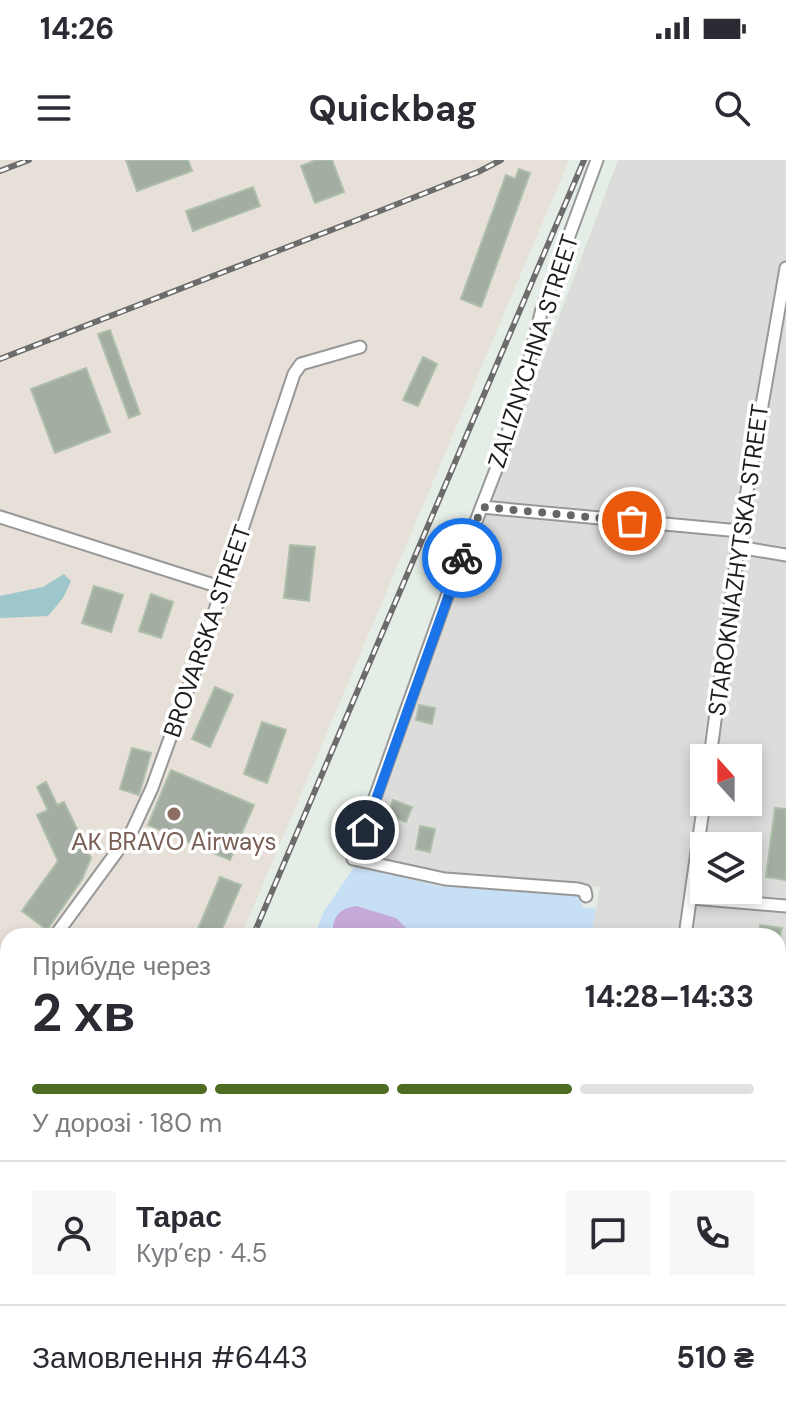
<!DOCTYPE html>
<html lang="uk">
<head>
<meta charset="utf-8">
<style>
  :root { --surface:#fff; --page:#f7f7f7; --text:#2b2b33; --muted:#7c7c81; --line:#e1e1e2; --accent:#4f6c23 }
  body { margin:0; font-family:"DM Sans",sans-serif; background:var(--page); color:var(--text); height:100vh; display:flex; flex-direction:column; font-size:30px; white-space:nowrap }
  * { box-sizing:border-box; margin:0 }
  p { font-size:26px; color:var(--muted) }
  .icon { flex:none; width:44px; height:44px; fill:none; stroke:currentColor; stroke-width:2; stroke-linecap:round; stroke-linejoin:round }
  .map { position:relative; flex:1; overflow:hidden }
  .details { position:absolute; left:0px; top:768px; width:786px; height:496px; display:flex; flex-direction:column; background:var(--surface); border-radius:24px 24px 0 0; box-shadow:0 4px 12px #0003 }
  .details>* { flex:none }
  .needle { width:52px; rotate:339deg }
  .buttons { position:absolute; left:690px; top:584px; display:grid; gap:16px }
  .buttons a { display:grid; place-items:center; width:72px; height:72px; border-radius:0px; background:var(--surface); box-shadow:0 4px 12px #0003; font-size:40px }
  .pin { position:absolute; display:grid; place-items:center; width:68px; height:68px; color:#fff; margin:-34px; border:4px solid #fff; border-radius:50%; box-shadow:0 2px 8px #0007 }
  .courier { position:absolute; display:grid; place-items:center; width:80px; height:80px; margin:-40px; border:6px solid #1a73e8; border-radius:50%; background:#fff; color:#222; box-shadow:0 2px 10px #0007 }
  .head em { font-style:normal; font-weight:700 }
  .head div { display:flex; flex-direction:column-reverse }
  .head { display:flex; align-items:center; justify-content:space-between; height:136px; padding:0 32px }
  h1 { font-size:52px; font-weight:700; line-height:60px }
  .bar { display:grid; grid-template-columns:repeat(4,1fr); gap:12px 8px; align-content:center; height:96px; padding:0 32px }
  .bar i { height:10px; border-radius:6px; background:var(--line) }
  .bar .selected { background:var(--accent) }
  .bar p { grid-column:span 4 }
  .line { display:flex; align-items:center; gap:20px; padding:0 32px; border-top:2px solid var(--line) }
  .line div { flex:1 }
  .round { display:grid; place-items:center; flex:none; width:84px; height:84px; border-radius:0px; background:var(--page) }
  .status { display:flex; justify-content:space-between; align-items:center; height:56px; padding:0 40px; background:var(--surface); direction:ltr }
  .status svg { height:22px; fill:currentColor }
  header { display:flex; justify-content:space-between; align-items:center; height:104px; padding:0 32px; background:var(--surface); font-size:36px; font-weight:700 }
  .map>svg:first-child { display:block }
  .residential { fill:#dcdcdb; fill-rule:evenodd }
  .industrial { fill:#e7e0d8 }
  .forest { fill:#9dc7ca }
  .park { fill:#c6dff5 }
  .water { fill:#c6a9d8 }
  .building { fill:#a3ada1; stroke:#adbfa9; stroke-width:2 }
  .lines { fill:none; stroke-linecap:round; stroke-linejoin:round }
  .minor-casing { stroke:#989898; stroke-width:15 }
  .minor { stroke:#fff; stroke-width:11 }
  .rail-casing { stroke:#6c6c6c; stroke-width:6 }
  .rail { stroke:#fff; stroke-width:3; stroke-dasharray:9; stroke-linecap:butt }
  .done { stroke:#646764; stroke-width:8; stroke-dasharray:0 14.4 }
  .route { stroke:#1a73e8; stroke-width:10 }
  .education-dot { fill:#8d6e63; stroke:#fff; stroke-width:3 }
  .labels { text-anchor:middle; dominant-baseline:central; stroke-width:7; stroke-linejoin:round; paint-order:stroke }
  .street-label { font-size:24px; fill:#1e1e1e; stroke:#fff }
  .education-label { font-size:24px; fill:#785e54; stroke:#fff }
</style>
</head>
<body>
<div class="status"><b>14:26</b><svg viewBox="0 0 49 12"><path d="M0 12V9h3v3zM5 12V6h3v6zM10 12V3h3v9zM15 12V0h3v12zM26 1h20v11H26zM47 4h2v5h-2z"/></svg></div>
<header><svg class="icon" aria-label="menu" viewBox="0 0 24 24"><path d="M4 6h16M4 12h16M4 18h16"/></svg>Quickbag<svg class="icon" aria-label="search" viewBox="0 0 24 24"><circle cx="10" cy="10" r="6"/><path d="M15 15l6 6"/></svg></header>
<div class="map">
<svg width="786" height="1264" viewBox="0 0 786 1264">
  <rect width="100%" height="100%" fill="#e5eee6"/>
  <path class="residential" d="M618,0H786V1069L778,1068V776H591L600,727L431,711L361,695L485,355ZM704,598H748V642H704ZM704,686H748V730H704Z
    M778,1088L786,1090V1264H528L526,1260V1256H778Z
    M369,1256H488L487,1264H368Z"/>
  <path class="industrial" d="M0,0H569L241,776H8V1256H38L35,1264H0Z
    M195,1256H350L347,1264H222Z"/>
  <path class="forest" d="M64,414L71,421L63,438L48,456L0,458V436L43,427Z"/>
  <path class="park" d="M355,706L438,726L580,736L582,747L596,749L591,776H314L324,751Z"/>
  <path class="water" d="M356,746L396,758L414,776H334C330,759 339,748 356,746Z"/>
  <path class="building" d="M126,0H188L192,11L137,31Z
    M316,0H332L344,32L315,43L301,6Z
    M519,9L530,13L481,147L461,139L506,15L515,19Z
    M253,27L260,46L193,71L186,51Z
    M110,170L140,254L129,258L98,174Z
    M423,197L437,204L418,246L403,240Z
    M86,208L110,272L55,293L31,229Z
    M290,385L315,387L309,441L284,438Z
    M94,426L123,435L111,472L82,463Z
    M151,434L173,442L161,478L139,471Z
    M215,527L233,535L210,587L192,579Z
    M419,545L435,548L432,564L416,560Z
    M262,562L286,570L267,623L244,614Z
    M132,588L151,593L139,635L120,629Z
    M171,610L254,645L230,700L148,665Z
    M46,622L57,645L64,642L91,698L82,719L47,770L22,751L58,701L37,655L48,650L37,627Z
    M393,640L412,647L406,662L388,655Z
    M775,648L786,649V720L766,717Z
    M420,666L435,669L430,692L416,689Z
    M220,717L241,725L219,776H195Z
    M760,765L782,768L780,776H759Z"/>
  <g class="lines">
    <defs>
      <path id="minor" d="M482,347L740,371
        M0,357L223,428
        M738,387L786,395
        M710,598L740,371L786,108
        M586,736L585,731L578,729L445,719L353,699L446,439L497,307L522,229L542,149L597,0
        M692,738L786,746
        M55,776L132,671L152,628L198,501L294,214L301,204L360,187
        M685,776L704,642
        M0,838L8,830
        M778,1076L786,1078
        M512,1256L518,1264
        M663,1256L710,1264
        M359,1264L361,1256
        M494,1264L495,1256
        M617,1264L619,1256"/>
    </defs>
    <use href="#minor" class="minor-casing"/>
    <use href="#minor" class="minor"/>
    <defs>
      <path id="rail" d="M0,11L29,0
        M0,199L357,60L478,12L501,0
        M253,776L584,0
        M45,1264L48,1256"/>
    </defs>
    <use href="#rail" class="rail-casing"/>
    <use href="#rail" class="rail"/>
  </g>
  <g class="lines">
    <path class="done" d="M462,398L482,347L632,361"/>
    <path class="route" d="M365,670L462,398"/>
  </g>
  <circle class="education-dot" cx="174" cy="654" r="8"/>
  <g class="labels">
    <g class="street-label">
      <text transform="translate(533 191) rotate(-72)">ZALIZNYCHNA STREET</text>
      <text transform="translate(738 400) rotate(-82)">STAROKNIAZHYTSKA STREET</text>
      <text transform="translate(207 471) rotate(-71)">BROVARSKA STREET</text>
    </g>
    <g class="education-label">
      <text x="174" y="681">АК BRAVO Airways</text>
    </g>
  </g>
</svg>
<div class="buttons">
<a><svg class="needle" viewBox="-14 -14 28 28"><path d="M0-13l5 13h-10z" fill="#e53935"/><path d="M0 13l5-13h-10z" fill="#7c7c81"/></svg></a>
<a><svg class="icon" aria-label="layers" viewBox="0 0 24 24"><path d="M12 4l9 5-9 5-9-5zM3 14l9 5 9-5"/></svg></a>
</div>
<div class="pin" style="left:632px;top:361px;background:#ea580c"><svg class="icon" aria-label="bag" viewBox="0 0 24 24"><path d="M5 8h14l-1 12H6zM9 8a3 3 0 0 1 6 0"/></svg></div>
<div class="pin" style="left:365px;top:670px;background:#1f2937"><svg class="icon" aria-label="home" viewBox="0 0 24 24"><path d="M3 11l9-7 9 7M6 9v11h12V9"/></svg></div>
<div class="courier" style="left:462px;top:398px"><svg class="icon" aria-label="bike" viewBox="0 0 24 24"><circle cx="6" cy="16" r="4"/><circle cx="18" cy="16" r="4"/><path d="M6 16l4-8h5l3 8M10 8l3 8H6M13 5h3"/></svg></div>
<section class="details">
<div class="head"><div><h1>2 хв</h1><p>Прибуде через</p></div><em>14:28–14:33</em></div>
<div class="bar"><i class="selected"></i><i class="selected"></i><i class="selected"></i><i></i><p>У дорозі · 180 m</p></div>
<div class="line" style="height:144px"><a class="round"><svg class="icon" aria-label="person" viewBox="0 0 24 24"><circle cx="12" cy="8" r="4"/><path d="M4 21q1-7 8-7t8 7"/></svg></a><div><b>Тарас</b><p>Кур’єр · 4.5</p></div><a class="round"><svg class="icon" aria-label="chat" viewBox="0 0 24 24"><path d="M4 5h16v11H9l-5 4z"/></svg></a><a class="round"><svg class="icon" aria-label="phone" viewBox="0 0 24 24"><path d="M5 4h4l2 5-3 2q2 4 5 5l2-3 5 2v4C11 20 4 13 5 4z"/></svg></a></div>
<div class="line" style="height:104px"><div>Замовлення #6443</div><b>510 ₴</b></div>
</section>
</div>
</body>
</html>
